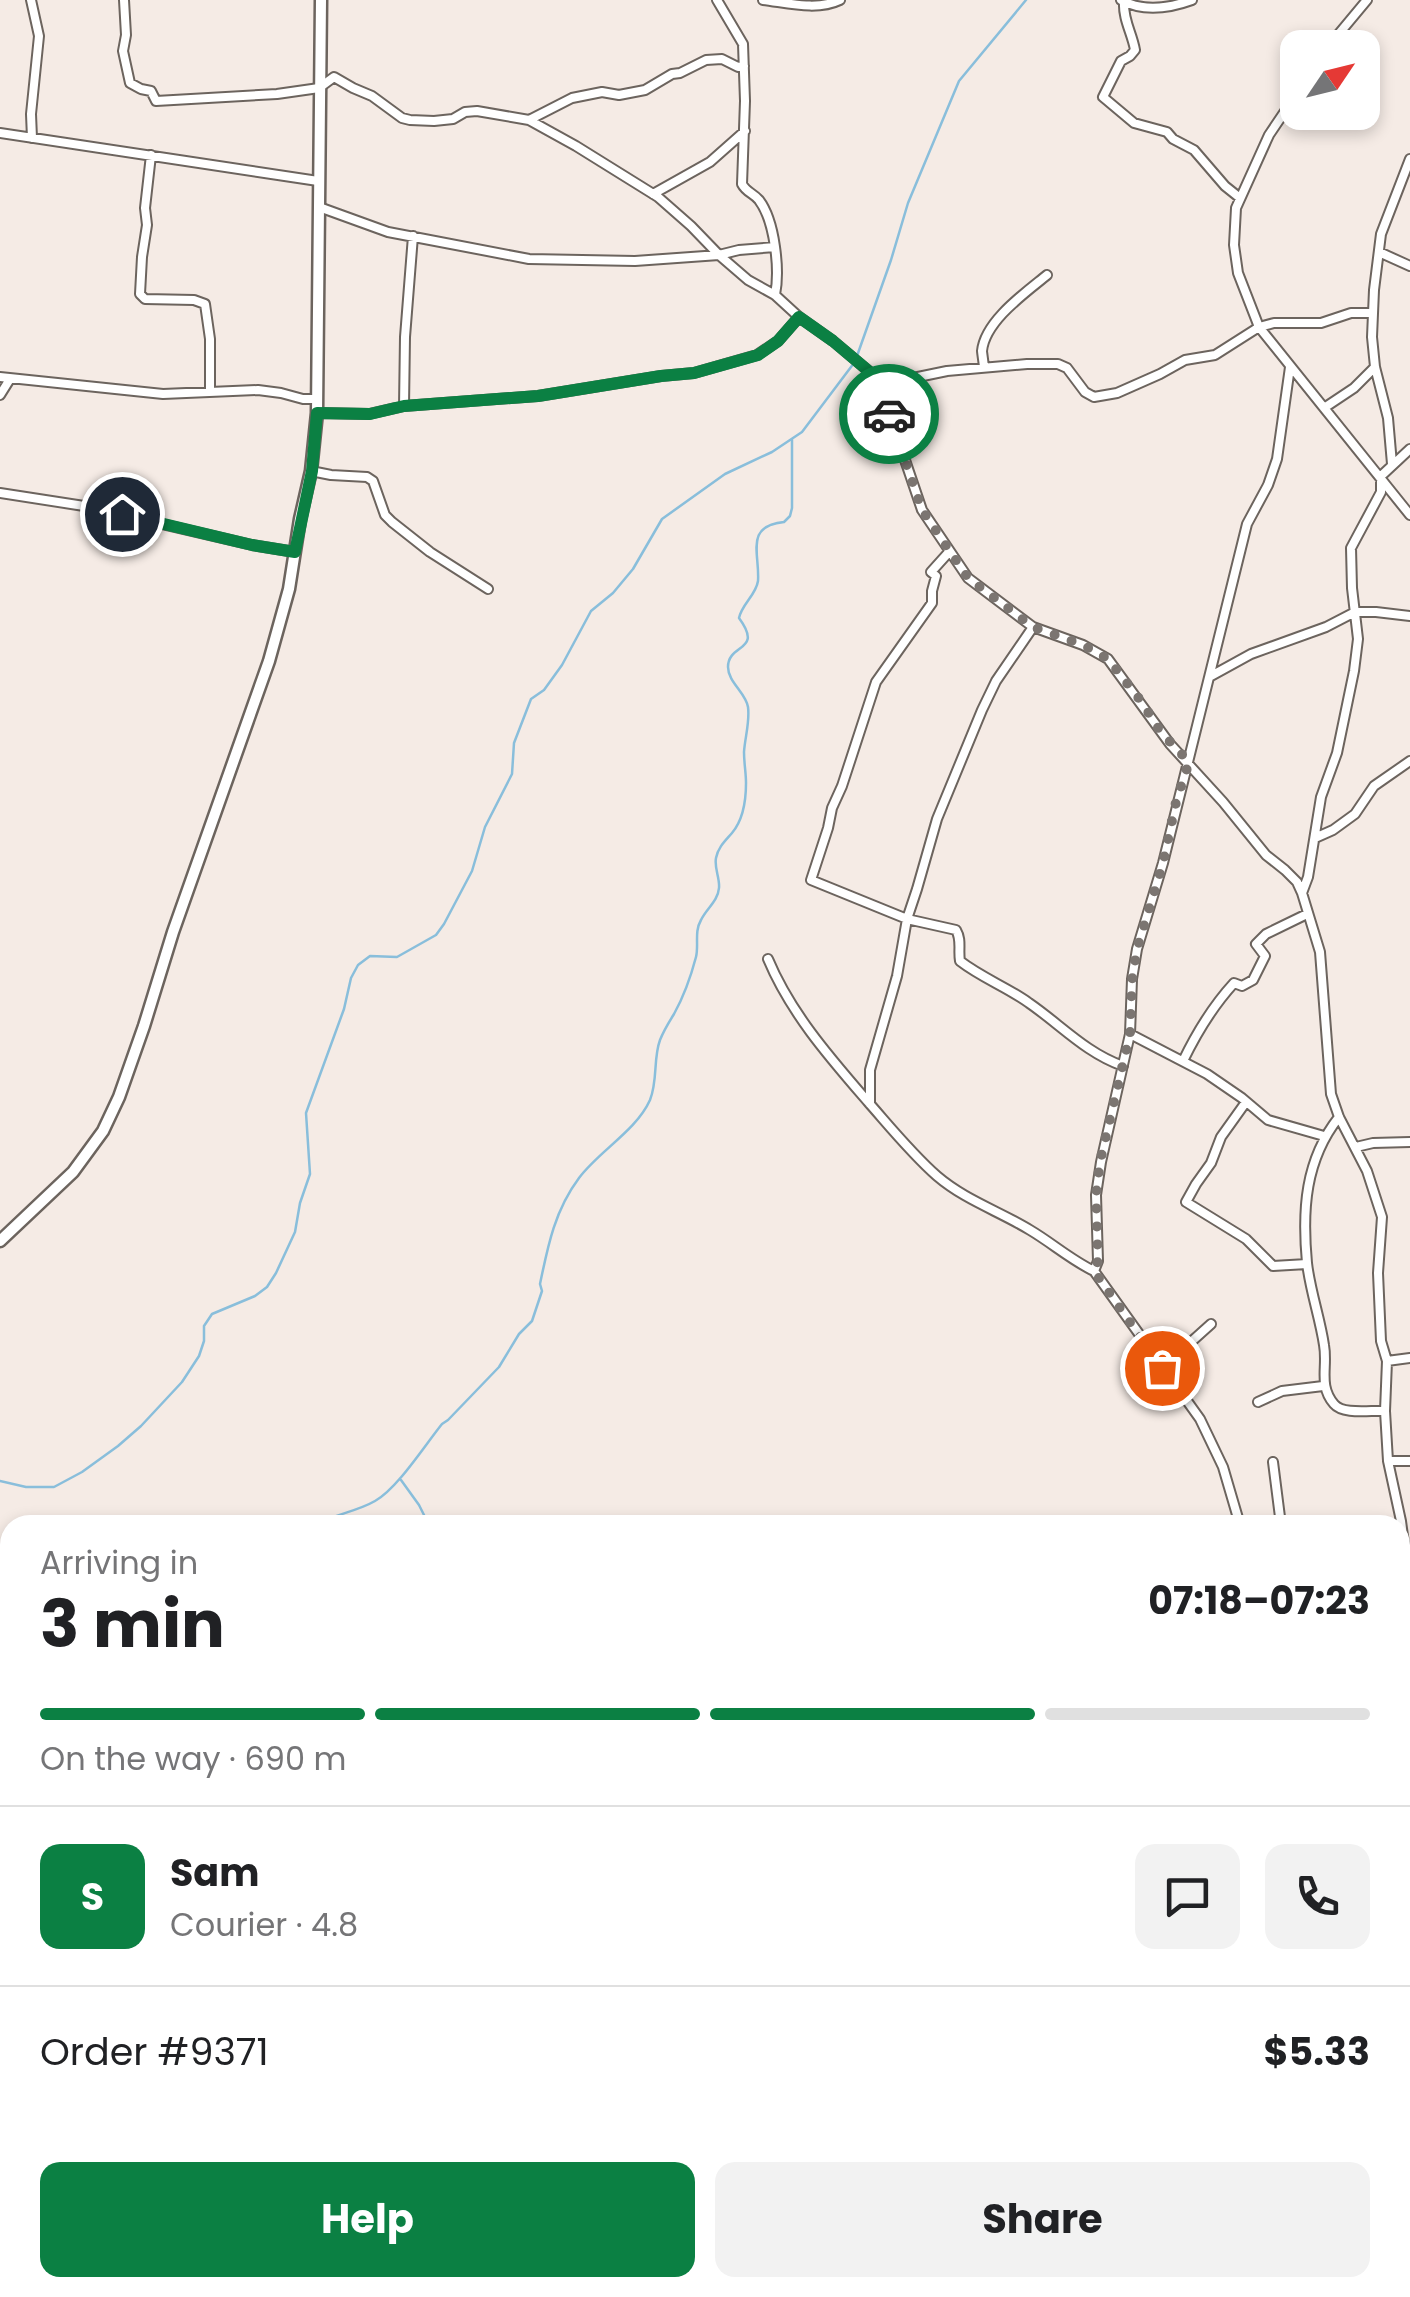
<!DOCTYPE html>
<html lang="en">
<head>
<meta charset="utf-8">
<style>
  :root { --surface:#fff; --page:#f2f2f2; --text:#202124; --muted:#757577; --line:#e0e0e0; --accent:#0b8043 }
  body { margin:0; font-family:Poppins,sans-serif; background:var(--page); color:var(--text); height:100vh; display:flex; flex-direction:column; font-size:38px; white-space:nowrap }
  * { box-sizing:border-box; margin:0 }
  p { font-size:32px; color:var(--muted) }
  .icon { flex:none; width:55px; height:55px; fill:none; stroke:currentColor; stroke-width:2; stroke-linecap:round; stroke-linejoin:round }
  .map { position:relative; flex:1; overflow:hidden }
  .drawer { position:absolute; left:0px; top:1515px; width:1410px; height:782px; display:flex; flex-direction:column; background:var(--surface); border-radius:30px 30px 0 0; box-shadow:0 5px 15px #0003 }
  .drawer>* { flex:none }
  .needle { width:65px; rotate:55deg }
  .tools { position:absolute; left:1280px; top:30px; display:grid; gap:20px }
  .tools a { display:grid; place-items:center; width:100px; height:100px; border-radius:20px; background:var(--surface); box-shadow:0 5px 15px #0003; font-size:50px }
  .pin { position:absolute; display:grid; place-items:center; width:85px; height:85px; color:#fff; margin:-42px; border:5px solid #fff; border-radius:50%; box-shadow:0 2px 10px #0007 }
  .courier { position:absolute; display:grid; place-items:center; width:100px; height:100px; margin:-50px; border:8px solid #0b8043; border-radius:50%; background:#fff; color:#222; box-shadow:0 2px 12px #0007 }
  .overview em { font-style:normal; font-weight:700 }
  .overview div { display:flex; flex-direction:column-reverse }
  .overview { display:flex; align-items:center; justify-content:space-between; height:170px; padding:0 40px }
  h1 { font-size:65px; font-weight:700; line-height:75px }
  .bar { display:grid; grid-template-columns:repeat(4,1fr); gap:15px 10px; align-content:center; height:120px; padding:0 40px }
  .bar i { height:12px; border-radius:8px; background:var(--line) }
  .bar .selected { background:var(--accent) }
  .bar p { grid-column:span 4 }
  .line { display:flex; align-items:center; gap:25px; padding:0 40px; border-top:2px solid var(--line) }
  .line div { flex:1 }
  .round { display:grid; place-items:center; flex:none; width:105px; height:105px; border-radius:20px; background:var(--page) }
  .button { display:flex; gap:20px; margin-top:auto; padding:20px 40px }
  .button a { flex:1; height:115px; border-radius:20px; background:var(--accent); color:#fff; font-size:40px; font-weight:700; line-height:115px; text-align:center }
  .button a+a { background:var(--page); color:var(--text) }
  .map>svg:first-child { display:block }
  .built { fill:#eeded3 }
  .lines { fill:none; stroke-linecap:round; stroke-linejoin:round }
  .stream { stroke:#89bedb; stroke-width:2.5 }
  .minor-casing { stroke:#6c645e; stroke-width:12 }
  .tertiary-casing { stroke:#6c645e; stroke-width:15 }
  .minor { stroke:#fff; stroke-width:8 }
  .tertiary { stroke:#fff; stroke-width:10 }
  .done { stroke:#7b7571; stroke-width:10; stroke-dasharray:0 18 }
  .route { stroke:#0b8043; stroke-width:12 }
</style>
</head>
<body>
<div class="map">
<svg width="1410" height="2297" viewBox="0 0 1410 2297">
  <rect width="100%" height="100%" fill="#f5ebe5"/>
  <path class="built" d="M1400,1830L1410,1843V2297H996L1008,2288H1400Z"/>
  <g class="lines">
    <path class="stream" d="M857,356L891,260L908,203L959,81L1026,0
      M401,1480L419,1505L429,1525
      M0,1481L26,1487H54L82,1472L118,1446L141,1426L182,1382L199,1356L204,1341V1326L212,1314L255,1296L267,1287L276,1273L295,1232L300,1203L310,1174L306,1113L344,1009L351,978L358,965L370,956L397,957L436,935L444,924L472,871L485,827L512,774L514,743L531,699L544,690L562,665L591,611L613,593L633,569L662,519L725,474L772,452L802,432L854,363
      M316,1525C334,1514 356,1512 375,1501C397,1489 425,1445 442,1424L448,1420L499,1367L519,1334L532,1321L542,1291L540,1284C548,1245 555,1210 579,1178C599,1151 636,1131 650,1100C658,1080 653,1059 660,1040C664,1030 669,1022 674,1014C684,996 691,976 696,957C699,945 694,932 701,920C706,909 718,901 719,888C720,878 714,868 716,858C718,847 726,840 732,833C743,820 746,799 746,783C746,773 744,763 744,752C745,737 750,722 748,707C746,693 728,682 728,667C728,643 764,652 739,618C742,604 756,595 758,581C760,554 744,526 784,522L790,516L792,508V439
      M0,1848L10,1841"/>
    <defs>
      <path id="minor" d="M31,0L39,36L31,114L32,138
        M124,0L126,35L123,51L130,83L141,89L151,91L156,101L277,94L319,88L334,77L353,88L372,96L402,118L410,120L434,121L453,119L465,112L477,111L529,120L576,146L658,197L691,226L719,255L739,250L775,247
        M717,0L743,44L745,101L742,184C746,192 753,193 759,200C775,221 780,270 775,295
        M763,0C788,3 817,11 840,0
        M1121,0C1143,12 1170,8 1192,0
        M1124,2C1123,20 1132,33 1135,50L1130,56L1121,61L1103,97L1134,123L1167,132L1173,139L1194,150L1225,186L1240,198
        M1327,48L1367,0
        M1298,92L1269,135L1236,208L1234,245L1238,273L1259,327L1410,515
        M529,120L572,98L602,92L619,95L645,90L672,74L680,73L706,60L722,59L738,67L744,66
        M0,133L318,181
        M151,155L145,208L147,225L142,257L140,294L145,299L194,300L205,304L210,339V392
        M653,194L710,162L745,131
        M319,207L388,232L529,259L635,261L719,255L748,280L775,295L799,317L833,341L884,384L947,371L1027,364H1058L1067,368L1085,392L1094,397L1117,393L1160,374L1185,360L1215,355L1259,327L1274,323H1321L1351,313H1373
        M1379,252L1410,266
        M984,367C984,366 982,352 982,351C985,321 1025,293 1047,275
        M0,377L163,394L258,390L281,393L303,399H317
        M884,384L889,413L922,510L968,578L1033,627L1083,645L1108,659L1170,744L1223,802L1266,855L1285,870L1297,882L1302,893
        M0,395L10,379
        M404,406L405,337L413,236
        M1324,408L1354,388L1375,367
        M317,413L369,414L404,406L538,396L661,376L694,373L757,355L778,341L799,317
        M1410,449L1381,476V492L1351,548L1352,588L1358,639L1354,671L1337,753L1321,797L1308,877L1302,893L1320,952L1331,1094L1339,1117L1367,1171L1382,1217L1378,1273L1381,1341L1387,1361L1385,1411L1388,1461L1401,1521L1407,1566L1410,1570
        M1392,464L1388,418L1375,367L1372,337L1374,290L1381,234L1410,159
        M311,471L331,475L367,477L373,481L385,515L392,522L430,552L488,589
        M0,493L84,506L252,545L295,552
        M949,552L931,572L936,576L932,591V603L876,682L842,786L832,808L828,828L811,880L907,919L956,930C962,940 958,950 960,961C982,978 1007,987 1029,1003C1061,1025 1086,1053 1123,1066
        M1211,676L1251,654L1326,627L1355,612H1376L1410,616
        M1315,838L1333,830L1355,814L1374,786L1410,761
        M768,959C791,1014 831,1059 869,1103C891,1128 912,1154 937,1176C965,1200 999,1211 1030,1230C1052,1243 1071,1260 1094,1271L1200,1419L1223,1467L1240,1525
        M1130,1034L1207,1074L1242,1098L1268,1120L1324,1136
        M1183,1061C1197,1032 1212,1007 1234,983L1242,986L1253,980L1265,956L1256,944L1266,934L1307,914
        M1246,1102L1221,1137L1211,1163L1196,1184L1186,1202L1246,1239L1273,1266L1307,1264
        M870,1104V1070L897,976L907,919L917,889L937,819L982,710L996,681L1033,627
        M1339,1117C1305,1160 1302,1210 1307,1263C1310,1290 1320,1318 1324,1345C1328,1367 1318,1385 1334,1404C1343,1415 1371,1410 1385,1411
        M1356,1147L1373,1143L1410,1142
        M1094,1271L1098,1261L1096,1195L1101,1162L1130,1034L1132,979L1137,949L1163,863L1247,524L1268,485L1277,459L1290,367
        M1387,1361L1410,1358
        M1162,1368L1211,1324
        M1258,1402L1282,1391L1323,1386
        M1388,1461H1410
        M1273,1462L1281,1525
        M1400,1729L1410,1721
        M1400,1774L1410,1788
        M1257,2297L1265,2291L1263,2288"/>
      <path id="tertiary" d="M0,1241L73,1172L103,1131L119,1097L144,1026L173,932L269,661L289,589L300,519L311,471L317,413L321,0
        M0,2271L9,2297
        M1400,2273L1410,2265
        M1370,2297L1382,2288"/>
    </defs>
    <use href="#minor" class="minor-casing"/>
    <use href="#tertiary" class="tertiary-casing"/>
    <use href="#minor" class="minor"/>
    <use href="#tertiary" class="tertiary"/>
  </g>
  <g class="lines">
    <path class="done" d="M889,414L922,510L968,578L1033,627L1083,645L1108,659L1141,701L1160,731L1189,762L1176,802L1163,863L1137,949L1132,980L1130,1034L1100,1162L1096,1195L1098,1261L1094,1271L1162,1368"/>
    <path class="route" d="M122,514L252,545L295,552L312,471L317,413L370,414L404,406L538,396L661,376L694,373L758,355L778,341L799,317L833,341L884,384L889,414"/>
  </g>
</svg>
<div class="tools">
<a><svg class="needle" viewBox="-14 -14 28 28"><path d="M0-13l5 13h-10z" fill="#e53935"/><path d="M0 13l5-13h-10z" fill="#757577"/></svg></a>
</div>
<div class="pin" style="left:1162px;top:1368px;background:#ea580c"><svg class="icon" aria-label="bag" viewBox="0 0 24 24"><path d="M5 8h14l-1 12H6zM9 8a3 3 0 0 1 6 0"/></svg></div>
<div class="pin" style="left:122px;top:514px;background:#1f2937"><svg class="icon" aria-label="home" viewBox="0 0 24 24"><path d="M3 11l9-7 9 7M6 9v11h12V9"/></svg></div>
<div class="courier" style="left:889px;top:414px"><svg class="icon" aria-label="car" viewBox="0 0 24 24"><path d="M5 17H2v-5l4-1 3-4h7l3 4 3 1v5h-3M9 17h6M6 11h13"/><circle cx="7" cy="17" r="2"/><circle cx="17" cy="17" r="2"/></svg></div>
<section class="drawer">
<div class="overview"><div><h1>3 min</h1><p>Arriving in</p></div><em>07:18–07:23</em></div>
<div class="bar"><i class="selected"></i><i class="selected"></i><i class="selected"></i><i></i><p>On the way · 690 m</p></div>
<div class="line" style="height:180px"><b class="round" style="background:var(--accent);color:#fff">S</b><div><b>Sam</b><p>Courier · 4.8</p></div><a class="round"><svg class="icon" aria-label="chat" viewBox="0 0 24 24"><path d="M4 5h16v11H9l-5 4z"/></svg></a><a class="round"><svg class="icon" aria-label="phone" viewBox="0 0 24 24"><path d="M5 4h4l2 5-3 2q2 4 5 5l2-3 5 2v4C11 20 4 13 5 4z"/></svg></a></div>
<div class="line" style="height:130px"><div>Order #9371</div><b>$5.33</b></div>
<div class="button"><a>Help</a><a>Share</a></div>
</section>
</div>
</body>
</html>
